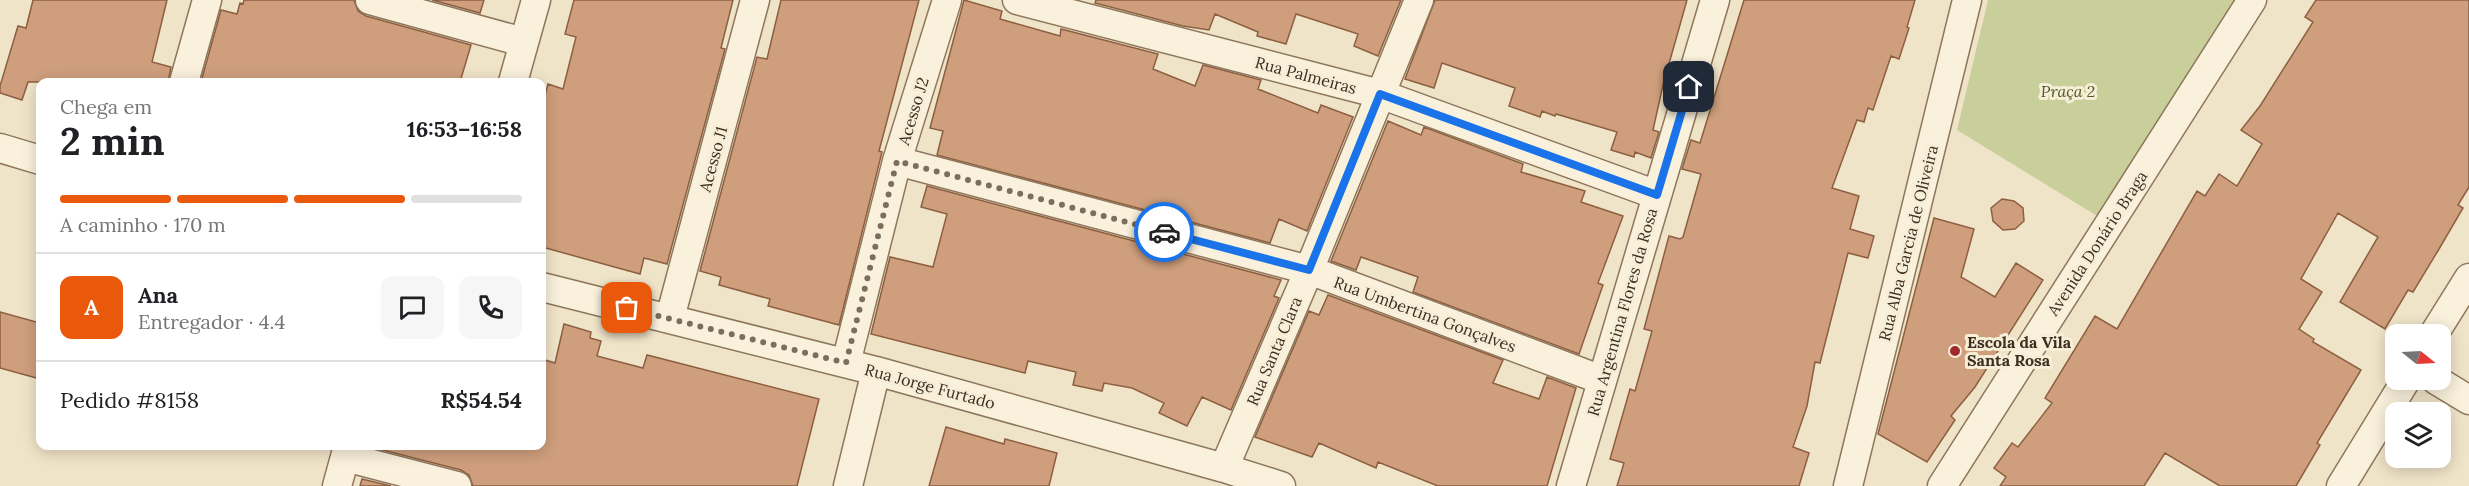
<!DOCTYPE html>
<html lang="pt">
<head>
<meta charset="utf-8">
<style>
  :root { --surface:#fff; --page:#f6f6f6; --text:#202124; --muted:#757577; --line:#e0e0e0; --accent:#ea580c }
  body { margin:0; font-family:Lora,serif; background:var(--page); color:var(--text); height:100vh; display:flex; flex-direction:column; font-size:22px; white-space:nowrap }
  * { box-sizing:border-box; margin:0 }
  p { font-size:20px; color:var(--muted) }
  .icon { flex:none; width:33px; height:33px; fill:none; stroke:currentColor; stroke-width:2; stroke-linecap:round; stroke-linejoin:round }
  .map { position:relative; flex:1; overflow:hidden }
  .details { position:absolute; left:36px; top:78px; width:510px; height:372px; display:flex; flex-direction:column; background:var(--surface); border-radius:12px; box-shadow:0 3px 15px #0003 }
  .details>* { flex:none }
  .needle { width:39px; rotate:108deg }
  .buttons { position:absolute; left:2385px; top:324px; display:grid; gap:12px }
  .buttons a { display:grid; place-items:center; width:66px; height:66px; border-radius:12px; background:var(--surface); box-shadow:0 3px 15px #0003; font-size:30px }
  .pin { position:absolute; display:grid; place-items:center; width:51px; height:51px; color:#fff; margin:-26px; border-radius:12px; box-shadow:0 3px 9px #0006 }
  .courier { position:absolute; display:grid; place-items:center; width:60px; height:60px; margin:-30px; border:4px solid #1a73e8; border-radius:50%; background:#fff; color:#222; box-shadow:0 2px 8px #0007 }
  .headline em { font-style:normal; font-weight:800 }
  .headline div { display:flex; flex-direction:column-reverse }
  .headline { display:flex; align-items:center; justify-content:space-between; height:102px; padding:0 24px }
  h1 { font-size:39px; font-weight:800; line-height:45px }
  .bar { display:grid; grid-template-columns:repeat(4,1fr); gap:9px 6px; align-content:center; height:72px; padding:0 24px }
  .bar i { height:8px; border-radius:4px; background:var(--line) }
  .bar .selected { background:var(--accent) }
  .bar p { grid-column:span 4 }
  .line { display:flex; align-items:center; gap:15px; padding:0 24px; border-top:2px solid var(--line) }
  .line div { flex:1 }
  .round { display:grid; place-items:center; flex:none; width:63px; height:63px; border-radius:12px; background:var(--page) }
  .map>svg:first-child { display:block }
  .green { fill:#c9cf9b }
  .building { fill:#cf9f7d; stroke:#8d5f41; stroke-width:1.5 }
  .lines { fill:none; stroke-linecap:round; stroke-linejoin:round }
  .minor-casing { stroke:#8d765c; stroke-width:31 }
  .minor { stroke:#faf1dc; stroke-width:28 }
  .done { stroke:#7c6e5b; stroke-width:6; stroke-dasharray:0 10.8 }
  .route { stroke:#1a73e8; stroke-width:8 }
  .poi-dot { fill:#9e2a2b; stroke:#f7eed8; stroke-width:2 }
  .labels { text-anchor:middle; dominant-baseline:central; stroke-width:6; stroke-linejoin:round; paint-order:stroke }
  .street-label { font-size:16px; fill:#3d2e20; stroke:#f7eed8 }
  .park-label { font-size:16px; font-style:italic; fill:#4d5a26; stroke:#f7eed8 }
  .poi-label { font-size:16px; font-weight:bold; fill:#3d2e20; stroke:#f7eed8; text-anchor:start }
</style>
</head>
<body>
<div class="map">
<svg width="2469" height="486" viewBox="0 0 2469 486">
  <rect width="100%" height="100%" fill="#f0e4c8"/>
  <path class="green" d="M1988,0H2234L2097,216L1957,130Z"/>
  <path class="building" d="M33,0H167L152,62L171,67L168,82H28L22,100L0,93V86L18,26L26,28Z
    M244,0H354L358,11L366,16L471,45L460,82H201L221,10L237,14L240,3L243,4Z
    M432,0H484L480,13Z
    M574,0H733L721,48L725,49L667,264L644,258L640,274L542,247V107L548,84L563,89L576,37L565,34Z
    M781,0H919L879,151L882,152L839,325L768,306L770,299L719,285L721,277L700,271L757,57L767,59Z
    M964,0L1002,11L1000,19L1060,36L1061,29L1158,54L1153,69L1195,86L1203,65L1261,80L1258,89L1318,113L1321,105L1353,117L1307,231L1279,219L1270,243L937,155L943,131L930,128Z
    M1096,0H1401L1378,56L1354,46L1358,34L1296,14L1286,44L1257,36L1258,32L1215,14L1209,30L1183,26L1095,3Z
    M1435,0H1687L1663,85L1653,130L1659,132L1651,158L1635,152L1634,157L1611,150L1617,132L1556,114L1555,116L1542,111L1540,117L1509,106L1515,88L1442,63L1434,88L1405,79Z
    M1744,0H1915L1907,27L1909,28L1899,59L1891,56L1873,110L1868,108L1864,122L1857,120L1832,188L1859,196L1850,229L1874,236L1868,258L1848,253L1820,363L1815,362L1807,406L1793,447L1809,453L1799,486H1617L1624,463L1610,459L1630,389L1635,391L1652,331L1644,329L1669,236L1680,239L1683,237L1701,174L1682,169L1691,140L1700,143Z
    M2316,0H2469V187L2458,205L2463,208L2439,249L2413,292L2408,290L2385,329L2340,302L2378,237L2338,213L2301,279L2322,292L2299,329L2314,339L2313,342L2361,370L2317,443L2320,445L2296,486H2220L2165,453L2144,486H2000L2006,477L1994,468L2012,443L2018,447L2052,403L2045,398L2095,316L2117,329L2197,191L2205,196L2219,174L2237,186L2262,144L2241,130L2260,106L2313,22L2305,17Z
    M1388,121L1421,135L1424,127L1523,164L1521,172L1585,191L1581,202L1623,216L1598,283L1603,285L1579,354L1413,292L1418,277L1361,257L1356,270L1331,261Z
    M927,186L1281,280L1274,296L1279,298L1231,410L1202,397L1187,426L1159,413L1164,403L1132,388L1104,383L1102,391L1073,385L1076,372L1028,361L1025,373L871,334L890,257L933,267L947,214L921,207Z
    M2002,199L2014,201L2023,208L2024,221L2015,229L2003,230L1993,221L1991,208Z
    M1934,218L1974,229L1961,277L1995,297L2016,263L2043,280L1975,387L1951,416L1955,420L1927,462L1878,434Z
    M1328,295L1503,360L1493,383L1539,399L1547,377L1576,388L1547,486H1438L1378,462L1376,468L1319,443L1312,457L1255,437L1309,311L1319,315Z
    M0,312L40,323V379L0,368Z
    M564,324L591,332L590,338L601,341L597,356L643,368L647,355L819,399L797,486H473L469,475L461,470L371,447L542,446V359L555,363Z
    M946,427L1004,444L1005,439L1057,453L1049,486H929Z
    M362,479L391,486H360Z"/>
  <g class="lines">
    <defs>
      <path id="minor" d="M370,0L523,42
        M1017,0L1380,94L1657,195
        M184,82L207,0
        M513,82L536,0
        M0,148L40,160
        M897,161L1309,270L1602,380
        M542,287L876,371L1224,468L1281,486
        M670,318L755,0
        M2434,334L2469,278
        M846,363L897,161L947,0
        M2436,380L2469,400
        M345,457L457,486
        M1224,468L1309,270L1419,0
        M337,486L348,446
        M848,486L876,371
        M1571,486L1715,0
        M1848,486L1967,0
        M1942,486L2252,0
        M2341,486L2406,380"/>
    </defs>
    <use href="#minor" class="minor-casing"/>
    <use href="#minor" class="minor"/>
  </g>
  <g class="lines">
    <path class="done" d="M627,308L846,363L897,161L1164,232"/>
    <path class="route" d="M1164,232L1309,270L1380,94L1657,195L1689,87"/>
  </g>
  <circle class="poi-dot" cx="1955" cy="351" r="6"/>
  <g class="labels">
    <g class="street-label">
      <text transform="translate(1306 75) rotate(15)">Rua Palmeiras</text>
      <text transform="translate(913 111) rotate(-73)">Acesso J2</text>
      <text transform="translate(713 159) rotate(-75)">Acesso J1</text>
      <text transform="translate(1908 243) rotate(-76)">Rua Alba Garcia de Oliveira</text>
      <text transform="translate(2097 243) rotate(-57)">Avenida Donário Braga</text>
      <text transform="translate(1622 312) rotate(-74)">Rua Argentina Flores da Rosa</text>
      <text transform="translate(1425 314) rotate(20)">Rua Umbertina Gonçalves</text>
      <text transform="translate(1274 351) rotate(-67)">Rua Santa Clara</text>
      <text transform="translate(930 386) rotate(15)">Rua Jorge Furtado</text>
    </g>
    <g class="park-label">
      <text x="2068" y="91">Praça 2</text>
    </g>
    <g class="poi-label">
      <text x="1967" y="342">Escola da Vila<tspan x="1967" dy="18">Santa Rosa</tspan></text>
    </g>
  </g>
</svg>
<div class="buttons">
<a><svg class="needle" viewBox="-14 -14 28 28"><path d="M0-13l5 13h-10z" fill="#e53935"/><path d="M0 13l5-13h-10z" fill="#757577"/></svg></a>
<a><svg class="icon" aria-label="layers" viewBox="0 0 24 24"><path d="M12 4l9 5-9 5-9-5zM3 14l9 5 9-5"/></svg></a>
</div>
<div class="pin" style="left:627px;top:308px;background:#ea580c"><svg class="icon" aria-label="bag" viewBox="0 0 24 24"><path d="M5 8h14l-1 12H6zM9 8a3 3 0 0 1 6 0"/></svg></div>
<div class="pin" style="left:1689px;top:87px;background:#1f2937"><svg class="icon" aria-label="home" viewBox="0 0 24 24"><path d="M3 11l9-7 9 7M6 9v11h12V9"/></svg></div>
<div class="courier" style="left:1164px;top:232px"><svg class="icon" aria-label="car" viewBox="0 0 24 24"><path d="M5 17H2v-5l4-1 3-4h7l3 4 3 1v5h-3M9 17h6M6 11h13"/><circle cx="7" cy="17" r="2"/><circle cx="17" cy="17" r="2"/></svg></div>
<section class="details">
<div class="headline"><div><h1>2 min</h1><p>Chega em</p></div><em>16:53–16:58</em></div>
<div class="bar"><i class="selected"></i><i class="selected"></i><i class="selected"></i><i></i><p>A caminho · 170 m</p></div>
<div class="line" style="height:108px"><b class="round" style="background:var(--accent);color:#fff">A</b><div><b>Ana</b><p>Entregador · 4.4</p></div><a class="round"><svg class="icon" aria-label="chat" viewBox="0 0 24 24"><path d="M4 5h16v11H9l-5 4z"/></svg></a><a class="round"><svg class="icon" aria-label="phone" viewBox="0 0 24 24"><path d="M5 4h4l2 5-3 2q2 4 5 5l2-3 5 2v4C11 20 4 13 5 4z"/></svg></a></div>
<div class="line" style="height:78px"><div>Pedido #8158</div><b>R$54.54</b></div>
</section>
</div>
</body>
</html>
